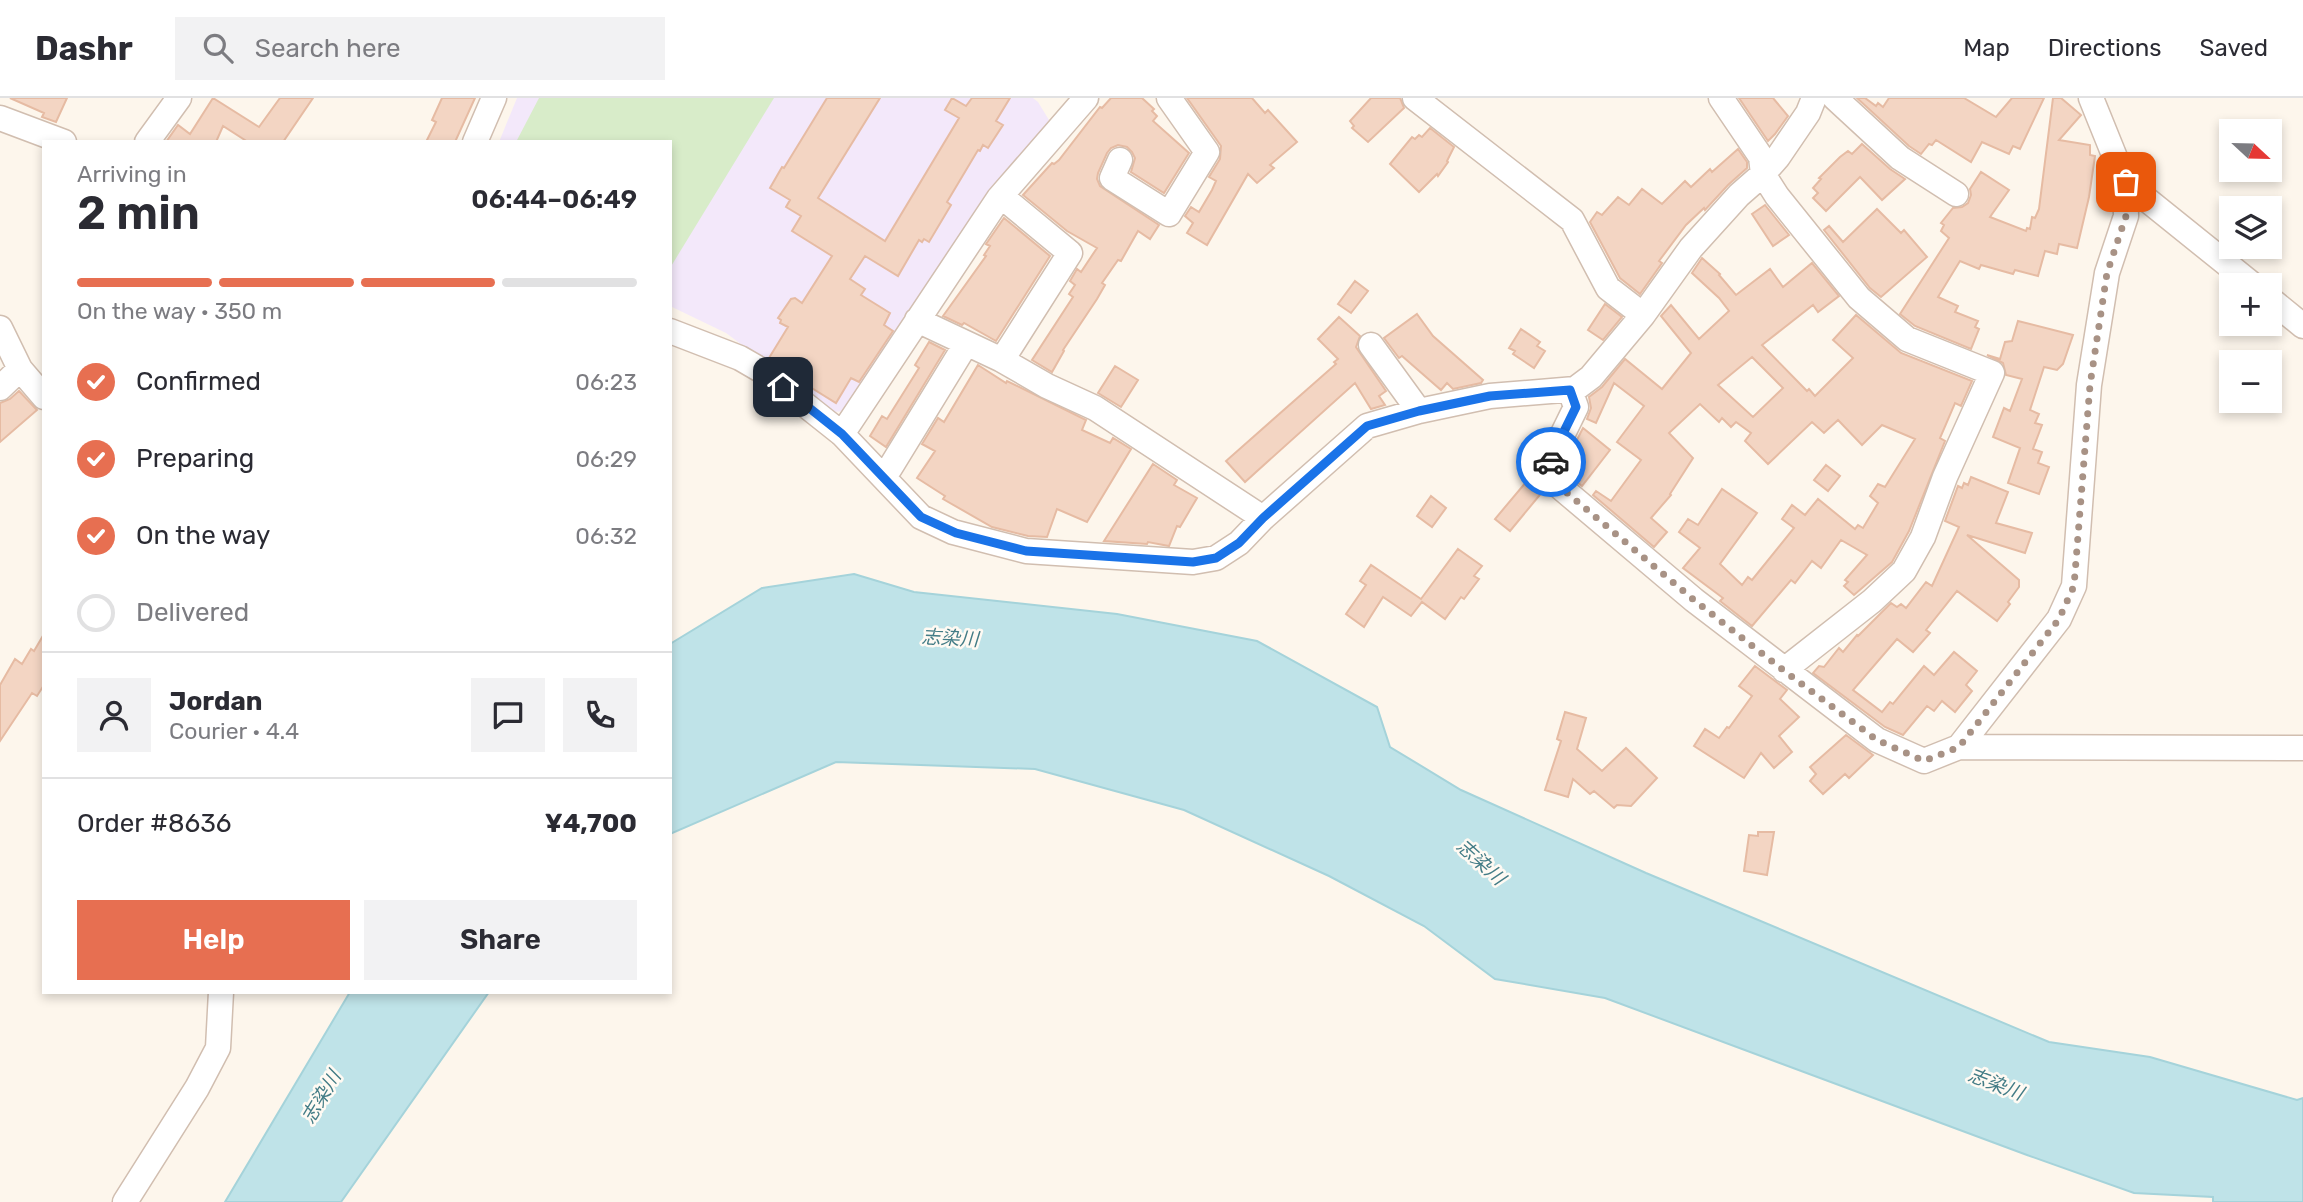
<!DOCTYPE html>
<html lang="en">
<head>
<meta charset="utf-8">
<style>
  :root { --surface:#fff; --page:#f2f2f3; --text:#2b2b33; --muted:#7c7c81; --line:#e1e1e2; --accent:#e76f51 }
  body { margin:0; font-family:Rubik,"Noto Sans JP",sans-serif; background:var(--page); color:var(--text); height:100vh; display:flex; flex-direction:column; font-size:26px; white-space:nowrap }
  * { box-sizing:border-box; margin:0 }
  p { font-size:23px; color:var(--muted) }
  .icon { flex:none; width:38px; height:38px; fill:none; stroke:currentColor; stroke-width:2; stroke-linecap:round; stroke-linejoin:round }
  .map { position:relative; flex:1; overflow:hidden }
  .sheet { position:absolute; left:42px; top:42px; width:630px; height:854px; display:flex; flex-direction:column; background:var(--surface); border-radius:0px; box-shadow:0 4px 10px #0003 }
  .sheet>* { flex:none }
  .needle { width:46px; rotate:112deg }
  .controls { position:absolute; left:2219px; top:21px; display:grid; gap:14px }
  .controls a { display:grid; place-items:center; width:63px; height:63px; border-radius:0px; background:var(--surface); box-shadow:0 4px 10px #0003; font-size:35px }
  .pin { position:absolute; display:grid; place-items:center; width:60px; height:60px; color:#fff; margin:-30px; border-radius:14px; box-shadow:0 4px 10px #0006 }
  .courier { position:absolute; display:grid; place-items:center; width:70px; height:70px; margin:-35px; border:5px solid #1a73e8; border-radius:50%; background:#fff; color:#222; box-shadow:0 2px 9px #0007 }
  .summary em { font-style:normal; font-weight:600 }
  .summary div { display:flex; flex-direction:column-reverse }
  .summary { display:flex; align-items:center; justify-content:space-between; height:119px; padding:0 35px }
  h1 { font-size:46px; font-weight:600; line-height:52px }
  .bar { display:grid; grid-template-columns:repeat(4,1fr); gap:10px 7px; align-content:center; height:84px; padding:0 35px }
  .bar i { height:9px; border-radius:5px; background:var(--line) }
  .bar .current { background:var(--accent) }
  .bar p { grid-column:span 4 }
  .line { display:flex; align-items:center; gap:18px; padding:0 35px; border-top:2px solid var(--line) }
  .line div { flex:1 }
  .round { display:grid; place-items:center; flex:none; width:74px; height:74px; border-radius:0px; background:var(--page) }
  ol { padding:0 35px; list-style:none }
  li { display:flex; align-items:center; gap:21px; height:77px }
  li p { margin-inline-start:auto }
  li .icon { padding:7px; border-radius:50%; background:var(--accent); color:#fff; stroke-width:4 }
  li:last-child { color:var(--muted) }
  li i { width:38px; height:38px; border:4px solid var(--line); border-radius:50% }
  .cta { display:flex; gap:14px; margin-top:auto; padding:14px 35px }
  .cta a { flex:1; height:80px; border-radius:0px; background:var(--accent); color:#fff; font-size:28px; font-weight:600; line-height:80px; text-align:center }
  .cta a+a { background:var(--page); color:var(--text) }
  header { display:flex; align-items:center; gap:42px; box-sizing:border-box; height:98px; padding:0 35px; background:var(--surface); border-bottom:2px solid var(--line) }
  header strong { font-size:33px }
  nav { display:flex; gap:38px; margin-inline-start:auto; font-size:24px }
  .search { width:490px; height:63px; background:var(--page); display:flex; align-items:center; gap:18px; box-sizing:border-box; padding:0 24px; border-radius:0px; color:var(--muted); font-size:26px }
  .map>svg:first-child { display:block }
  .education { fill:#f3e8fa }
  .green { fill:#d8ecc9 }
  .water { fill:#bfe3e8; stroke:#a5d3da; stroke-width:2 }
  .building { fill:#f3d5c3; stroke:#e6bba3; stroke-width:2; fill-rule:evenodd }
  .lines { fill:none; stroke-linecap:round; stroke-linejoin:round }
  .minor-casing { stroke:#d1beb0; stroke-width:27 }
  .minor { stroke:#fff; stroke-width:24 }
  .done { stroke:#a89285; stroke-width:7; stroke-dasharray:0 12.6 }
  .route { stroke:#1a73e8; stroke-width:9 }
  .labels { text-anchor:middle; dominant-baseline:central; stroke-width:5; stroke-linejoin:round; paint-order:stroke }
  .water-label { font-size:19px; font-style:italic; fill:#437c86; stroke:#fffaf3 }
</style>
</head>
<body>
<header>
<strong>Dashr</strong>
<div class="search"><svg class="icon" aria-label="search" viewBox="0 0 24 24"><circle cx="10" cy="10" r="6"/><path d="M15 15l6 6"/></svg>Search here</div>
<nav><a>Map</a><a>Directions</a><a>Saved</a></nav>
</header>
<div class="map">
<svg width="2303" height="1104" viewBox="0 0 2303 1104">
  <rect width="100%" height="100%" fill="#fdf6ec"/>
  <path class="education" d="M517,0H1033L1038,4L1049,22L848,313L832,314L726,235L670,208V44H499Z"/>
  <path class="green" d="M539,0H774L670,170V44H516Z"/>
  <path class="water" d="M854,476L914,494L1117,516L1257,543L1377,609L1390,649L1461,692L1646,775L2049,944L2150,959L2297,1002L2303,1000V1104H2213V1099L2134,1095L2027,1057L1605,900L1495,881L1424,828L1329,778L1184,712L1035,671L836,664L670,736V546L762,490Z
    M350,894H489L341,1104H225Z"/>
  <path class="building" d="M10,0H67L56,24L42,19L44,15Z
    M213,0L259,29L280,0H313L283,44H248L223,28L216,44H166L178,27L190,36Z
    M442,0H475L455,44H426L436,24L432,22Z
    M827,0H880L818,100L885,143L959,20L945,12L952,0L966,8L972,0H1010L996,23L1003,27L988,50L983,47L980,53L978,52L947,104L951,107L929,144L924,141L922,144L919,142L898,178L865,158L850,181L865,191L861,197L890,215L884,227L893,233L859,284L851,280L836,305L794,279L769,260L788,229L780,225L781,222L778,220L791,201L795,200L802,205L832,158L792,133L801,118L786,109L790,102L770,90L782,69L784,70Z
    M1111,0H1142L1154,11L1152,13L1157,18L1153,23L1189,55L1164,95L1131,74L1135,60L1132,54L1127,49L1118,47L1111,50L1107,55L1098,75L1097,81L1100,88L1159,127L1150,141L1138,133L1121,163L1118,162L1102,185L1105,187L1097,201L1063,252L1064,253L1052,274L1032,262L1073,199L1069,196L1075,187L1070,183L1077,171L1081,174L1097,150L1067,133L1023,97L1052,65L1054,66L1059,62L1100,9L1102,10Z
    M1187,0H1252L1265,15L1268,12L1297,44L1270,67L1274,70L1257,85L1248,76L1207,147L1187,135L1193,125L1185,118L1191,109L1199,114L1212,92L1216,83L1209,79L1220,61L1221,48Z
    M1371,0H1400L1404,10L1368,44L1352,30L1354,28L1350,23Z
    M1739,0H1773L1788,18L1775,36L1768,43Z
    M1857,0H1865L1876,8L1878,5L1883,9L1889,0H1964L1996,19L2012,0H2044L2020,51L2013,48L2009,56L1982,44L1971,64L1936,42L1932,47L1929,46L1921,56L1909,48Z
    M2053,0H2061L2081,17L2059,42L2090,47V57L2095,58L2089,99L2077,150L2059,146L2057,156L2045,153L2038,178L2015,172L2013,176L1981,167L1979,171L1960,163L1938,199L1958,208L1955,214L1978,223L1975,229L1979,231L1971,251L1915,228L1900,216L1949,140L1941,133L1944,127L1941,125L1953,110L1962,109L1968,105L1971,97L1970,91L1981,74L2009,92L1990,119L2026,133L2027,130L2030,131L2032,119L2035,120L2039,111Z
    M1430,30L1454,49L1447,63L1448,64L1438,78L1437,76L1419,94L1390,66L1412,39L1415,41L1419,37L1422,39Z
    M1862,46L1890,71L1905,81L1882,102L1860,79L1826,113L1813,100L1818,95L1813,90L1821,81L1819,80L1840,59L1848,53L1852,56Z
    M1738,51L1747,64V70L1728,87L1705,112L1704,110L1686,127L1659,163L1662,165L1640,196L1620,180L1590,124L1597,114L1602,117L1618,99L1629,107L1642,91L1662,106L1685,83L1691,89L1710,71L1712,74Z
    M1765,107L1789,137L1773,148L1752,116Z
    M1877,111L1901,135L1904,132L1927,159L1881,199L1870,190L1824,132L1829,128L1843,144Z
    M1004,120L1050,158L996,243L964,225L962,227L943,218L986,158L984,157L990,148L986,146Z
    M1702,160L1720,176L1719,177L1736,197L1770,171L1783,189L1812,165L1839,198L1818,214L1813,207L1762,247L1807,293L1809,291L1815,298L1853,260L1833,242L1856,217L1901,255L1972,283L1961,308L1955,305L1940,340L1945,343L1909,433L1892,464L1854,497L1844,488L1848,484L1845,482L1867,457L1841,442L1821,470L1812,463L1795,485L1791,482L1752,528L1720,503L1723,500L1683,470L1700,450L1679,434L1688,421L1698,427L1722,391L1757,415L1720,466L1742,487L1748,479L1752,482L1794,430L1782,421L1792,407L1805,417L1818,401L1855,431L1858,427L1863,430L1878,405L1870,398L1878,386L1885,389L1915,341L1882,327L1862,347L1838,322L1824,335L1812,324L1768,366L1745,343L1751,335L1736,324L1731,329L1722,320L1719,324L1700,306L1669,335L1693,360L1670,396L1671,397L1651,420L1667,434L1654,449L1593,397L1596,393L1611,403L1641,362L1617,344L1644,308L1614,285L1596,325L1587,321L1591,310L1589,299L1602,289L1625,261L1662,291L1691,255L1661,218L1671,207L1699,241L1729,213L1719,200L1692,175ZM1752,259L1783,290L1753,319L1718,287Z
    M1355,183L1368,193L1351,215L1338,206Z
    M1605,206L1622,219L1603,242L1588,232Z
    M1417,216L1433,238L1483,282L1481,285L1453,291L1447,285L1441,292L1402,258L1399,260L1384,240Z
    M1339,219L1360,238L1356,249L1386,293L1379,298L1385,307L1371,311L1355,285L1245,384L1226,363L1336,266L1334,264L1338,261L1318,241Z
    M2018,223L2073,237L2063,266L2057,272L2044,269L2030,312L2039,316L2035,325L2042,327L2033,351L2042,354L2038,365L2049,369L2039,396L2008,385L2020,350L1993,339L2004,310L2010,313L2022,281L2006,277L2003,265L1987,257L2000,261L2005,244L2012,243Z
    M1521,231L1540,244L1537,248L1545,253L1534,270L1513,256L1515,253L1509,250Z
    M929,244L945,252L886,349L870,338L882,318L887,321L919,270L915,267Z
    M978,267L1006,285L1007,283L1086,322L1082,332L1110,345L1113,340L1131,351L1087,424L1057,411L1047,439L1028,438L992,429L943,401L945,398L917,380L935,353L922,346L938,320L944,324Z
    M1115,268L1138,282L1121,309L1098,295Z
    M19,293L37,312L0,344V305L10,301Z
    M1583,330L1610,352L1582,388L1567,376L1566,363Z
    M1153,366L1177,382L1174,387L1197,400L1180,429L1177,428L1169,448L1148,444L1147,446L1104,443Z
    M1826,367L1840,378L1828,393L1814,382Z
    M1532,377L1538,382L1543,393L1510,433L1495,421Z
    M1971,379L2008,394L1996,425L2032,435L2025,455L1967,437L2019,482V489L2008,504L2010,506L1997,523L1957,493L1926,532L1930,535L1913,554L1897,541L1853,592L1882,614L1890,604L1893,606L1924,568L1934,577L1954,554L1977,573L1966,587L1972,593L1955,614L1942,603L1934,613L1927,608L1903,637L1885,629L1813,575L1819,568L1824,569L1839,550L1843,554L1857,537L1858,538L1891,505L1897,509L1901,506L1906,510L1926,484L1932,488L1959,429L1945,423L1958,388L1962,390L1964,385L1968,387Z
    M1431,398L1446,410L1432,429L1417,418Z
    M1458,451L1482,468L1474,478L1479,481L1464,501L1461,499L1445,521L1422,504L1411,518L1383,499L1364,529L1346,516L1366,487L1360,483L1371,467L1421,501Z
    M44,536V587L37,598L32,595L0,643V587L15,561L22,566L31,551L34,553Z
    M1755,568L1787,592L1780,601L1799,619L1779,638L1792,654L1774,670L1761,655L1744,680L1694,648L1705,631L1719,640L1727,629L1729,630L1752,598L1739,588Z
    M1565,614L1586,620L1577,651L1602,673L1626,650L1657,680L1631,708L1617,707L1614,710L1594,693L1590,696L1573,681L1568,699L1545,692L1561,643L1557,641Z
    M1846,637L1873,657L1849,680L1845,676L1823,696L1810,683L1816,676L1810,669Z
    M1758,734H1774L1767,777L1744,773L1749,737L1758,738Z"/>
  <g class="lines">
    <defs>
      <path id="minor" d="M1415,0L1572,122L1608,190L1643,217
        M1721,0L1761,59L1763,76L1777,98L1859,200L1907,241L1992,275L1945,379L1923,439L1904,473L1872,503L1784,572
        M1835,0L1900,60L1956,96
        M0,20L64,44
        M147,44L179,0
        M475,44L494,0
        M1120,62L1112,80L1169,116L1207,54L1169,0
        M2125,84L2253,187
        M1001,98L1070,155L1002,262
        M2270,201L2303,228
        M917,222L1002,262L1047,288L1095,310L1263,420
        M0,230L20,271L44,299
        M670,233L740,260L764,274L842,336L921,419L953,434L1026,453L1193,464L1216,460L1239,445L1263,420L1367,328L1419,313L1490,298L1575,291L1591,279L1643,217L1691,150L1739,97L1763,76L1778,59L1808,15L1814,0
        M1371,247L1419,313
        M0,290L20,271
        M1570,292L1576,309L1551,360L1553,383L1694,502L1877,642L1924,663L1959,649L2303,650
        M842,336L999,100L1086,0
        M882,378L890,370L966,246
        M1959,649L2059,521L2074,488L2089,287L2107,175L2126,118L2125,84L2091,0
        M125,1104L197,990L218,950L221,894"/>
    </defs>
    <use href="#minor" class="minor-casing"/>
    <use href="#minor" class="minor"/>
  </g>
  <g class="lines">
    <path class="done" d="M1551,364L1553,383L1694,502L1783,572L1877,642L1924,663L1959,649L2059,521L2074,488L2090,287L2107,175L2126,118V84"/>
    <path class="route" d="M783,289L842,336L921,419L956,435L1026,453L1193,464L1216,460L1239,445L1263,420L1367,328L1419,313L1490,298L1570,292L1576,309L1551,360V364"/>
  </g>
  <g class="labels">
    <g class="water-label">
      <text transform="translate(950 540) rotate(3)">志染川</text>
      <text transform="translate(1481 764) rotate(42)">志染川</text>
      <text transform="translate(1996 986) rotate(21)">志染川</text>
      <text transform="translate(321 999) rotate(-59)">志染川</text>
    </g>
  </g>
</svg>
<div class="controls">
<a><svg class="needle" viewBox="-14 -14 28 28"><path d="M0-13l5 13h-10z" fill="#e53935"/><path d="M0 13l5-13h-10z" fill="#7c7c81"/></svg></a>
<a><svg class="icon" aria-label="layers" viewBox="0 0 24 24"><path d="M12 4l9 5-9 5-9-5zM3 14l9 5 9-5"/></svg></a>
<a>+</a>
<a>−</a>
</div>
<div class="pin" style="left:2126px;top:84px;background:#ea580c"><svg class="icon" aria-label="bag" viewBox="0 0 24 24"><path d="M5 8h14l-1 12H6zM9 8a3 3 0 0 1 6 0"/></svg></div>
<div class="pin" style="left:783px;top:289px;background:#1f2937"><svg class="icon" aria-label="home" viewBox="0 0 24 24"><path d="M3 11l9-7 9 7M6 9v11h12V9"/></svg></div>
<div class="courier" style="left:1551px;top:364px"><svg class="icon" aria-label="car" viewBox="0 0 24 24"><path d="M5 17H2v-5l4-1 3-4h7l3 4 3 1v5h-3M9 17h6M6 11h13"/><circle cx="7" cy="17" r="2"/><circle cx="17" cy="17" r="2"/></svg></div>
<section class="sheet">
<div class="summary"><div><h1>2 min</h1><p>Arriving in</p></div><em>06:44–06:49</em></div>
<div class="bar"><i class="current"></i><i class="current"></i><i class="current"></i><i></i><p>On the way · 350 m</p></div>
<ol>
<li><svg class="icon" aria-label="check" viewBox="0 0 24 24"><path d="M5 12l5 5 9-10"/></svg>Confirmed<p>06:23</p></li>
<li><svg class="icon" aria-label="check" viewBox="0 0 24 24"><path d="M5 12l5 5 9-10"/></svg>Preparing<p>06:29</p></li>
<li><svg class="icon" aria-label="check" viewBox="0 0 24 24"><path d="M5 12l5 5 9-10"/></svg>On the way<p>06:32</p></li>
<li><i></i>Delivered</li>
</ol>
<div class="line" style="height:126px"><a class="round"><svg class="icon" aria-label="person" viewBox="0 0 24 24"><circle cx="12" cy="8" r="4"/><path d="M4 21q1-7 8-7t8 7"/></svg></a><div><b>Jordan</b><p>Courier · 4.4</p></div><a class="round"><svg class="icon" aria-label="chat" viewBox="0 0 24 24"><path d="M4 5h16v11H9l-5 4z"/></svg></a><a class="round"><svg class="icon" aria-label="phone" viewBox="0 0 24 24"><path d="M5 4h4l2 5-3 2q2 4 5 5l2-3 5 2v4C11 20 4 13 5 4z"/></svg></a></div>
<div class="line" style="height:91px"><div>Order #8636</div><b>¥4,700</b></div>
<div class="cta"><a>Help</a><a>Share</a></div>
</section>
</div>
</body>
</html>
